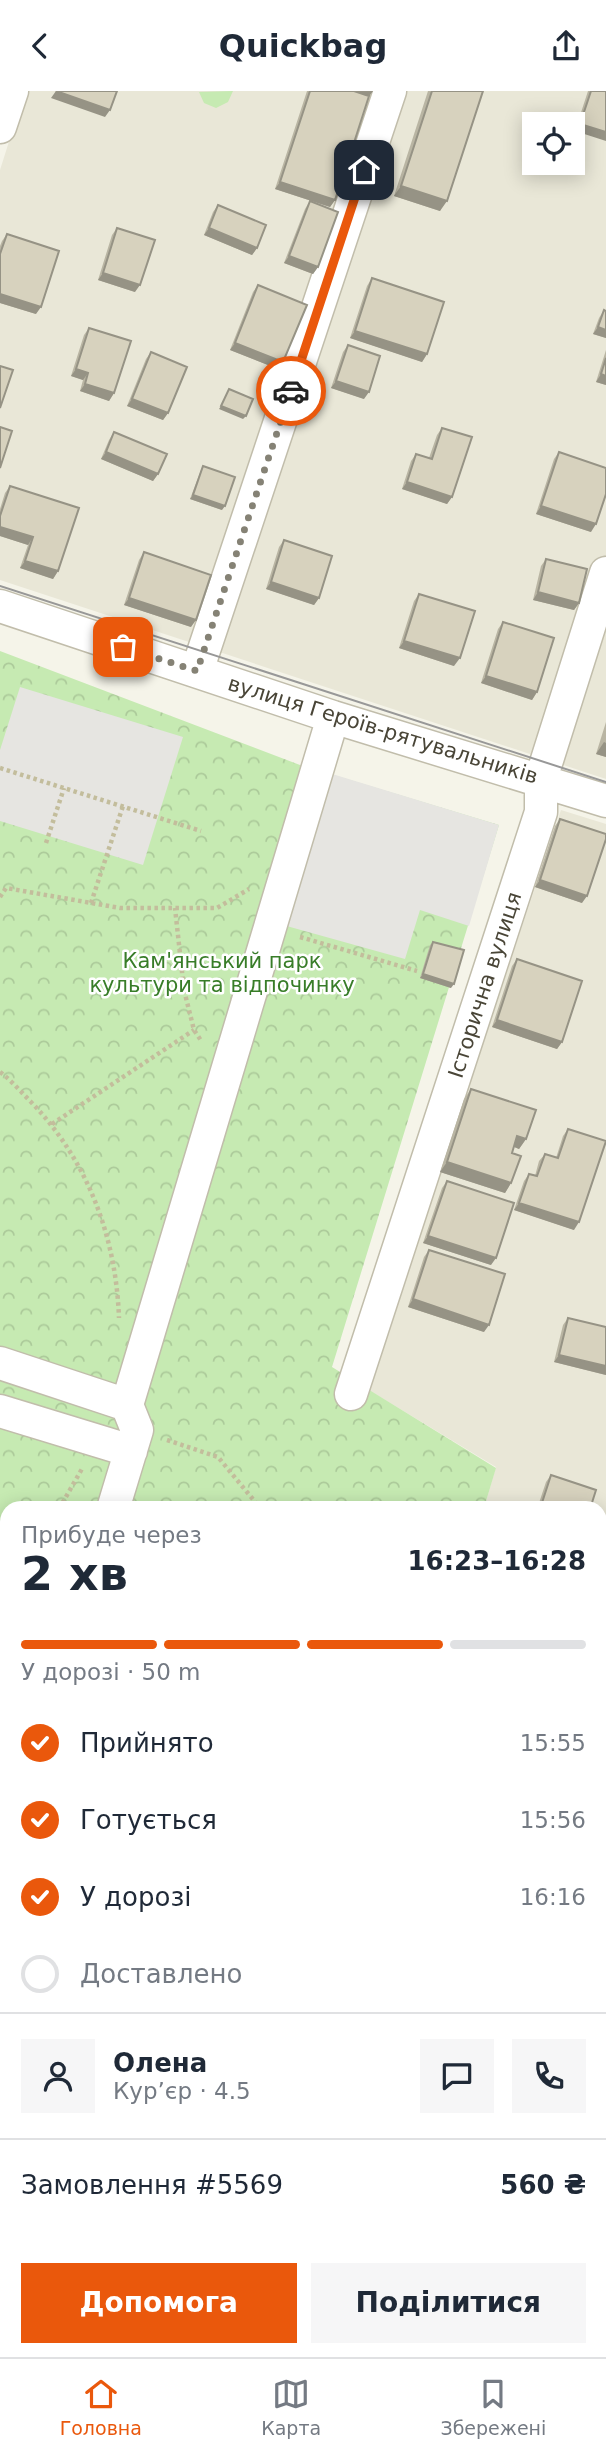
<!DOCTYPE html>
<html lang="uk">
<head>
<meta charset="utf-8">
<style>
  :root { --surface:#fff; --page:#f6f6f7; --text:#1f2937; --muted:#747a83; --line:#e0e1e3; --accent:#ea580c }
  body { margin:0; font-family:"DejaVu Sans",sans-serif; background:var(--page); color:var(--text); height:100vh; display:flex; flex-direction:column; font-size:26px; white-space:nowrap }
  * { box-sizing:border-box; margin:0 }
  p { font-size:23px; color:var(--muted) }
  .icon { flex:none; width:38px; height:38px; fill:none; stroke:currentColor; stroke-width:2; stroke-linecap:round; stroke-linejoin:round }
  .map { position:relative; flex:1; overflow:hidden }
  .details { position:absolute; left:0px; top:1410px; width:607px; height:856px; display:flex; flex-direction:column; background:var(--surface); border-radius:21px 21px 0 0; box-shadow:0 4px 18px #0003 }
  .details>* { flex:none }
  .fabs { position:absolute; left:522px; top:21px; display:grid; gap:14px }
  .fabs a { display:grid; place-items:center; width:63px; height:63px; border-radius:0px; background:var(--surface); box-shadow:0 4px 18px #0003; font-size:35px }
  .pin { position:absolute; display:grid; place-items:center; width:60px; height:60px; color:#fff; margin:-30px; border-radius:14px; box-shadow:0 4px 10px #0006 }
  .courier { position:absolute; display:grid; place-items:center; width:70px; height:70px; margin:-35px; border:5px solid #ea580c; border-radius:50%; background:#fff; color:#222; box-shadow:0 2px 9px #0007 }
  .overview em { font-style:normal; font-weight:700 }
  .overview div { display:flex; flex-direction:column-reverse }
  .overview { display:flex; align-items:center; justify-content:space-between; height:119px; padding:0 21px }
  h1 { font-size:46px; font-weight:700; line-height:52px }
  .bar { display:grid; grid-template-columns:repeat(4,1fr); gap:10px 7px; align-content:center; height:84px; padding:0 21px }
  .bar i { height:9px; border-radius:5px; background:var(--line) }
  .bar .current { background:var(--accent) }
  .bar p { grid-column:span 4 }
  .line { display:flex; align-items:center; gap:18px; padding:0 21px; border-top:2px solid var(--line) }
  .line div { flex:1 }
  .round { display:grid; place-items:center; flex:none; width:74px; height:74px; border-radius:0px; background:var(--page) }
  ol { padding:0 21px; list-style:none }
  li { display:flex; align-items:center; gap:21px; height:77px }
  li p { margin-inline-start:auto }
  li .icon { padding:7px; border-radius:50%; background:var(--accent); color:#fff; stroke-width:4 }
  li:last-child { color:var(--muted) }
  li i { width:38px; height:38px; border:4px solid var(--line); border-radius:50% }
  .action { display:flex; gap:14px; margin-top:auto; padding:14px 21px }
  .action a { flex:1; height:80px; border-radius:0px; background:var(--accent); color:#fff; font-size:28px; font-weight:700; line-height:80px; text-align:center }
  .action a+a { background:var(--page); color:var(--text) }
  header { display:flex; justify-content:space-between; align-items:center; height:91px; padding:0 21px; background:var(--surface); font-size:32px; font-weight:700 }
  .menu { display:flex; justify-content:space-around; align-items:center; height:98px; border-top:2px solid var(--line); background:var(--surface); font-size:19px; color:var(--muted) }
  .menu a { display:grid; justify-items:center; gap:4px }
  .menu .current { color:var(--accent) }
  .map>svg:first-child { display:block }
  .residential { fill:#e9e7d7; fill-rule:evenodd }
  .grass { fill:#c6eab2 }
  .forest { fill:url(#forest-crowns) }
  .parking { fill:#e6e5e1 }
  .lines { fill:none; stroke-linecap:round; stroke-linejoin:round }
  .street-casing { stroke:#c1bdab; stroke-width:35 }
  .path { stroke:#c3bd9c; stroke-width:4.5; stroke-dasharray:3.5 3.5; stroke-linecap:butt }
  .street { stroke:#fff; stroke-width:32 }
  .tram { stroke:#989898; stroke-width:2 }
  .wall { fill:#b9b5a3 }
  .shaded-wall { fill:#969385 }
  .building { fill:#d7d2be; stroke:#969385; stroke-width:2 }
  .done { stroke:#858275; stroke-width:7; stroke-dasharray:0 12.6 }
  .route { stroke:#ea580c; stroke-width:9 }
  .labels { text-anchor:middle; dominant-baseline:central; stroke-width:5; stroke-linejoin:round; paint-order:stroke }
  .street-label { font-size:21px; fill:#494537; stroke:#fff }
  .park-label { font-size:21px; fill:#387d28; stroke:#fff }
</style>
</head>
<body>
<header><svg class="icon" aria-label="back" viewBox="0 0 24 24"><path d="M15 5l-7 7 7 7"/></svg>Quickbag<svg class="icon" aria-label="share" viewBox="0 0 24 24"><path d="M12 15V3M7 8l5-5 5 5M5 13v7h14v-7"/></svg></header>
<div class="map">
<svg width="606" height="2266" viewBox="0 0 606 2266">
  <defs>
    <pattern id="forest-crowns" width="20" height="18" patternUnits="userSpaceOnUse" patternTransform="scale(1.75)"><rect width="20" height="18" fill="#c6eab2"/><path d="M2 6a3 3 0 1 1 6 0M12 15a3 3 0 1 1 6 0" fill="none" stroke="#acca9a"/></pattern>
  </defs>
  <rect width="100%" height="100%" fill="#f5f4e9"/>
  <path class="residential" d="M25,0H606V688L0,489V79ZM534,33H572V72H534Z
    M561,719L606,733V2266H0V2167L7,2168V2259H600V1418L484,1417L496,1376L367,1298Z"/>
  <path class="grass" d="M233,0L228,11L216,17L204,12L199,1Z"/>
  <path class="forest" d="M0,560L300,674L499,734L332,1276L496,1377L484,1417L7,1418V2168L0,2166Z"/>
  <path class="parking" d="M20,596L183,646L143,774L0,730V659Z
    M329,682L499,734L469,835L420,819L405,868L283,834Z"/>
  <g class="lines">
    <defs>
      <path id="street" d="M0,36L12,0
        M0,515L333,626L606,710
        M197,580L390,0
        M0,1272L127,1314
        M351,1303L541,721V688L606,482
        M0,1320L131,1360
        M113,1418L137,1339L127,1314L333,626
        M600,1689L606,1670
        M0,1796L7,1773
        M0,1860L7,1863
        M0,1981L7,1991
        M600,2056L606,2058
        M0,2069L7,2058
        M38,2266L40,2259
        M416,2266L419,2259"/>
    </defs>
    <use href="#street" class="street-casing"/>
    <path class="path" d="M0,677L201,740
      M46,752L64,697
      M0,806L6,797L120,817H217L249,798
      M91,812L123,715
      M300,846L417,880
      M166,898L184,899L175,817
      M184,899L194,939L202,951
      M0,981C12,990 21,1001 31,1011C88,1070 116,1146 119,1227
      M52,1033L194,939
      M167,1349L218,1366L261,1418
      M59,1418L83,1376
      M0,1480L7,1475"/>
    <use href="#street" class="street"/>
    <path class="tram" d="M0,495L606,691"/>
  </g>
  <path class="wall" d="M307,0H373L369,5L351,61L350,85L345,92L341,90L335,109L330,116L275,98Z
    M428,0H483L440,120L394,105Z
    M588,0H606L575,40Z
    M310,110L318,176L313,183L284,172L305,118Z
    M218,114L257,157L252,164L204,144L213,121Z
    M117,137L135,201L98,189L112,144Z
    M7,143L36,223L0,212V155L2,150Z
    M372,187L427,263L422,271L350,247L367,195Z
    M258,194L283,271L278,278L230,259L253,201Z
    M604,219L606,220V247L593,243L599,227Z
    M89,237L114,302L109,310L80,300L83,289L71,285L84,244Z
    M348,254L364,308L331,297L343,261Z
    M606,259V294L596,291Z
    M151,261L168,322L163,329L127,315L146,268Z
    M442,337L452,406L447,413L402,398L411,370L416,363L429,367L437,344Z
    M114,341L158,383L153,390L101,368L109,349Z
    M559,361L591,441L536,423L554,368Z
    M203,375L222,419L190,408L201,379Z
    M10,395L58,480L53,488L20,477L28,454L0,445V418L5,402Z
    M284,449L319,507L314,514L266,498L279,456Z
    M144,461L191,536L124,514L139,469Z
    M546,468L579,512L574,519L533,509L541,475Z
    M419,503L454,575L399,557L414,510Z
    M503,531L537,601L532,609L481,592L498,538Z
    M606,631V666L596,663Z
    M560,728L582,812L535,796L555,735Z
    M433,851L451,897L420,887L430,854Z
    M517,868L562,951L557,958L492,936L512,875Z
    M471,998L526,1048L519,1058L514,1056L512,1062L511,1092L505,1102L440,1081L464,1008Z
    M568,1038L574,1139L514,1119L524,1090L529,1083L535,1085L539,1070L545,1063L556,1067L563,1045Z
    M447,1090L491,1174L423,1152L442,1097Z
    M429,1159L484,1241L408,1216L424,1166Z
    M568,1227L606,1236V1284L554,1271L563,1234Z
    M551,1384L590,1418H537L546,1391Z
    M606,1796V1894L600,1892V1808L603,1801Z"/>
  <path class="shaded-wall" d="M56,0L110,19L105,26L51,7Z
    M327,0H373L364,12Z
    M580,33L606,41V50L575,40Z
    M344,82L350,85L345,92L339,90Z
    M280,91L335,109L330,116L275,98Z
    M401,95L447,110L440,120L394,105Z
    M209,137L257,157L252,164L204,144Z
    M289,165L318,176L313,183L284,172Z
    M103,182L140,194L135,201L98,189Z
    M0,203L41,216L36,223L0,212Z
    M598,236L606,239V247L593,243Z
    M355,240L427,263L422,271L350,247Z
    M235,252L283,271L278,278L230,259Z
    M76,278L88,282L83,289L71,285Z
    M601,283L606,285V294L596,291Z
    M336,290L369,301L364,308L331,297Z
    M85,293L114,302L109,310L80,300Z
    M132,308L168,322L163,329L127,315Z
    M221,315L246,325L243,328L219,318Z
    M106,361L158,383L153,390L101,368Z
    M407,391L452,406L447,413L402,398Z
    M193,404L225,415L222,419L190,408Z
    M541,415L596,433L591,441L536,423Z
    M0,436L33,446L28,454L0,445Z
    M25,470L58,480L53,488L20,477Z
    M271,491L319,507L314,514L266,498Z
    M538,501L579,512L574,519L533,509Z
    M129,507L196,529L191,536L124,514Z
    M404,550L460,567L454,575L399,557Z
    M486,585L537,601L532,609L481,592Z
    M604,651L606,652V666L596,663Z
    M540,789L587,805L582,812L535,796Z
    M423,883L454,893L451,897L420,887Z
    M497,929L562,951L557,958L492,936Z
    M517,1045L526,1048L519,1058L510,1054Z
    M447,1071L511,1092L505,1102L440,1081Z
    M519,1112L579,1131L574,1139L514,1119Z
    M428,1145L496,1167L491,1174L423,1152Z
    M413,1208L489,1234L484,1241L408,1216Z
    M559,1264L606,1275V1284L554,1271Z
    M600,1880L606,1882V1894L600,1892Z
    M2,2214L7,2216V2228L0,2226V2217Z
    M600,2222L606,2224V2236L600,2234Z
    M294,2259H304L329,2266H297L290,2264Z"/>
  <path class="building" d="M56,0H117L110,19Z
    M310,0H354L369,5L351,61L357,63L350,85L344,82L335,109L280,91Z
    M432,0H483L447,110L401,95Z
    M591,0H606V41L580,33Z
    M310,110L338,121L318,176L289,165Z
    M218,114L266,134L257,157L209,137Z
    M117,137L155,149L140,194L103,182Z
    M7,143L59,160L41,216L0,203V163Z
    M372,187L444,211L427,263L355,240Z
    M258,194L307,214L283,271L235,252Z
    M604,219L606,220V239L598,236Z
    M89,237L131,250L114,302L85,293L88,282L76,278Z
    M348,254L380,265L369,301L336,290Z
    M151,261L187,276L168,322L132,308Z
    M606,267V285L601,283Z
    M0,275L13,279L0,317Z
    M229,298L253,308L246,325L221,315Z
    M0,336L12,340L0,377Z
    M442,337L472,346L452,406L407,391L416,363L432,368Z
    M114,341L167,363L158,383L106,361Z
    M559,361L606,377V403L596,433L541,415Z
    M203,375L235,386L225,415L193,404Z
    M10,395L79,417L58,480L25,470L33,446L0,436V425Z
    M284,449L332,465L319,507L271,491Z
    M144,461L211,484L196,529L129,507Z
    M546,468L587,478L579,512L538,501Z
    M419,503L475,520L460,567L404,550Z
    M503,531L554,547L537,601L486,585Z
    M560,728L606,743V748L587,805L540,789Z
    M433,851L464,859L454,893L423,883Z
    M517,868L582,890L562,951L497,929Z
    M471,998L536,1019L526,1048L517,1045L512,1062L521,1065L511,1092L447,1071Z
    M568,1038L606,1050L579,1131L519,1112L529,1083L537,1085L545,1063L558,1067Z
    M447,1090L514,1112L496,1167L428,1145Z
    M429,1159L505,1183L489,1234L413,1208Z
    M568,1227L606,1236V1275L559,1264Z
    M551,1384L596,1399L590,1418H540Z
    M606,1802V1882L600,1880V1819Z
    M600,1932L606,1934V1952L600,1969Z
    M600,2130L606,2132V2224L600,2222Z
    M0,2163L7,2165V2216L2,2214L0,2220Z
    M205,2259H234L232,2266H203Z
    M304,2259H381L380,2266H329Z
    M461,2259H501L515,2264L514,2266H459Z"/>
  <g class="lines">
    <path class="done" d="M123,556L197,580L291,300"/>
    <path class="route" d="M291,300L364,79"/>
  </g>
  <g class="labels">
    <g class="street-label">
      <text transform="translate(383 639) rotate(17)">вулиця Героїв-рятувальників</text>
      <text transform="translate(485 894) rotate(-72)">Історична вулиця</text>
    </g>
    <g class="park-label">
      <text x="222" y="870">Кам'янський парк<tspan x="222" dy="24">культури та відпочинку</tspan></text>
    </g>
  </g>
</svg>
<div class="fabs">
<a><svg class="icon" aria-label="locate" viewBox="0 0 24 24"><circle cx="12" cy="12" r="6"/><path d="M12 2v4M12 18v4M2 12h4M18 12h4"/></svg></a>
</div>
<div class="pin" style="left:123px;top:556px;background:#ea580c"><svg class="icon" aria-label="bag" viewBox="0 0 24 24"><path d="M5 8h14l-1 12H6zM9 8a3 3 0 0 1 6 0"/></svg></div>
<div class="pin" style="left:364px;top:79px;background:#1f2937"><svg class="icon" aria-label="home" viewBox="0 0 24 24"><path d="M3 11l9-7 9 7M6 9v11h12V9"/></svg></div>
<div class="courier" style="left:291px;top:300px"><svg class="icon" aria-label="car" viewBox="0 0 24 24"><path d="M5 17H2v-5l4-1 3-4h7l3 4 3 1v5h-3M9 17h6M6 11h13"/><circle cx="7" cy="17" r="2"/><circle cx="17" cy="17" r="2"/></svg></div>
<section class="details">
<div class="overview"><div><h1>2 хв</h1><p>Прибуде через</p></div><em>16:23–16:28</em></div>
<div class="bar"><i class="current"></i><i class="current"></i><i class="current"></i><i></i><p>У дорозі · 50 m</p></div>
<ol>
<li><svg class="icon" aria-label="check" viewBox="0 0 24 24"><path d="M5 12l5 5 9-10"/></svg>Прийнято<p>15:55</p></li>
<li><svg class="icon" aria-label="check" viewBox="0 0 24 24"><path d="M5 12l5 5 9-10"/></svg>Готується<p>15:56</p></li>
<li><svg class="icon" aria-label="check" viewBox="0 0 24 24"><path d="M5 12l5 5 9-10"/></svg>У дорозі<p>16:16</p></li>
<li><i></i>Доставлено</li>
</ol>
<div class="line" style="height:126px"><a class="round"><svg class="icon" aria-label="person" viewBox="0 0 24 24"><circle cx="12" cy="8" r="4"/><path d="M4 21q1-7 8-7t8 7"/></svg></a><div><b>Олена</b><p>Кур’єр · 4.5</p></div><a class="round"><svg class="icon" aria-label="chat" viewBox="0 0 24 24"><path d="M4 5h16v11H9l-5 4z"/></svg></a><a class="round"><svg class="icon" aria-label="phone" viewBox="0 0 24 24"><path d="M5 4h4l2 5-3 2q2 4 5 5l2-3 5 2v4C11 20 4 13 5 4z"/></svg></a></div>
<div class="line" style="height:91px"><div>Замовлення #5569</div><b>560 ₴</b></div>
<div class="action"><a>Допомога</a><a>Поділитися</a></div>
</section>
</div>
<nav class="menu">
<a class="current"><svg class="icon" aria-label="home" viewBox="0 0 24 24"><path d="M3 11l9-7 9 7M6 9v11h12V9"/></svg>Головна</a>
<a><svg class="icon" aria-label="map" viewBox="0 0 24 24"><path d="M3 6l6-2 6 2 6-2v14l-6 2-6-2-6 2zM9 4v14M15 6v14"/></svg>Карта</a>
<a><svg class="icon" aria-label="saved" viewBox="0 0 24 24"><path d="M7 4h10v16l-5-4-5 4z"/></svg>Збережені</a>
</nav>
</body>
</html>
